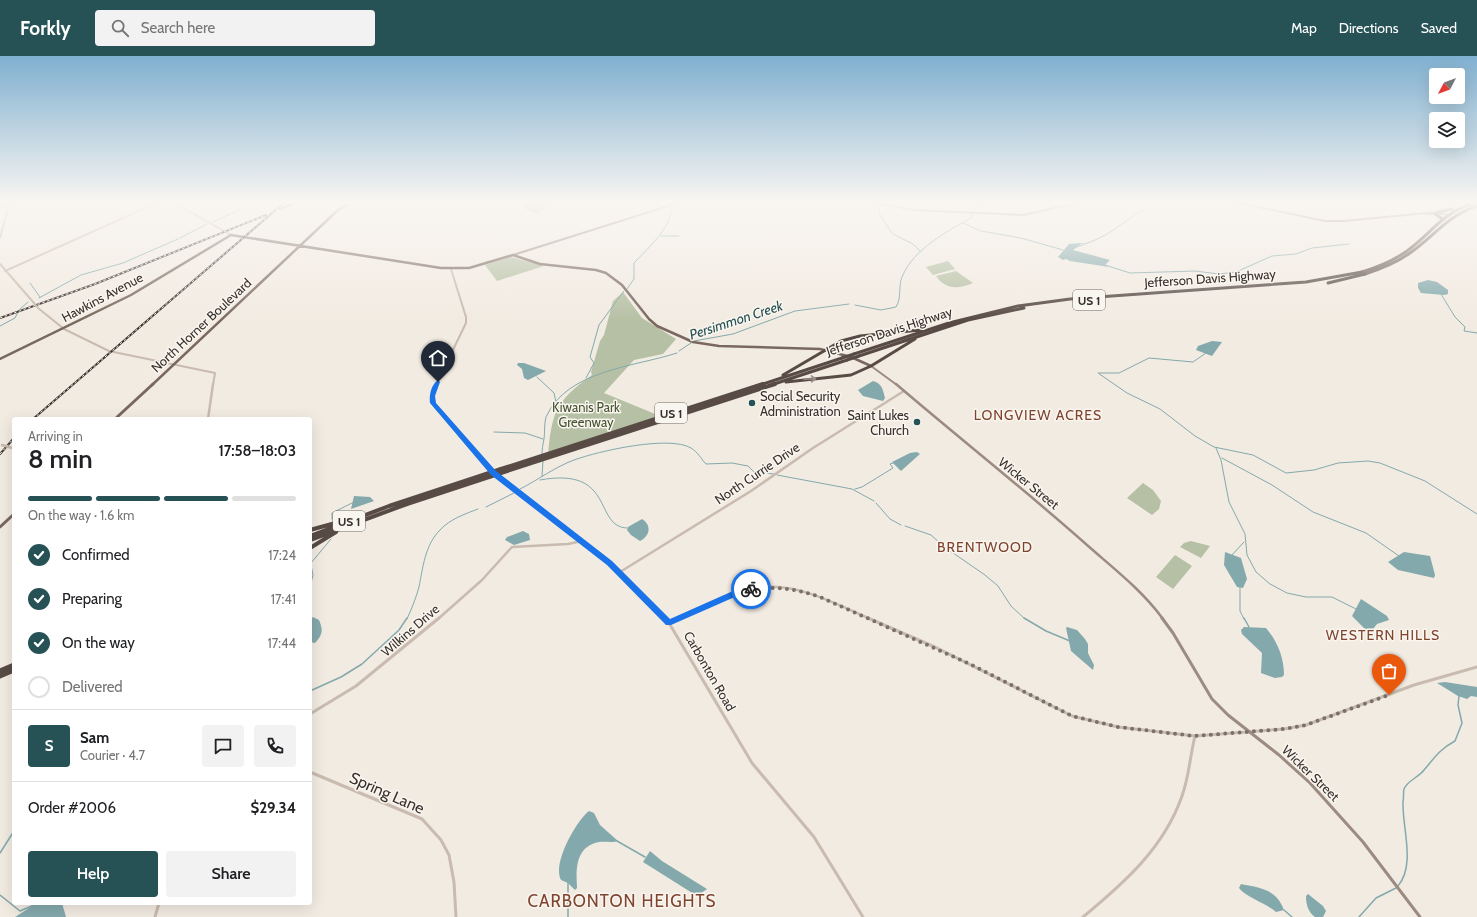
<!DOCTYPE html>
<html lang="en">
<head>
<meta charset="utf-8">
<style>
  :root { --surface:#fff; --page:#f2f2f2; --text:#202124; --muted:#757577; --line:#e0e0e0; --accent:#265256 }
  body { margin:0; font-family:Cabin,sans-serif; background:var(--page); color:var(--text); height:100vh; display:flex; flex-direction:column; font-size:15px; white-space:nowrap }
  * { box-sizing:border-box; margin:0 }
  p { font-size:13px; color:var(--muted) }
  .icon { flex:none; width:22px; height:22px; fill:none; stroke:currentColor; stroke-width:2; stroke-linecap:round; stroke-linejoin:round }
  .map { position:relative; flex:1; overflow:hidden }
  .side { position:absolute; left:12px; top:361px; width:300px; height:488px; display:flex; flex-direction:column; background:var(--surface); border-radius:4px; box-shadow:0 4px 16px #0002 }
  .side>* { flex:none }
  .needle { width:26px; rotate:229deg }
  .buttons { position:absolute; left:1429px; top:12px; display:grid; gap:8px }
  .buttons a { display:grid; place-items:center; width:36px; height:36px; border-radius:4px; background:var(--surface); box-shadow:0 4px 16px #0002; font-size:20px }
  .pin { position:absolute; display:grid; place-items:center; width:34px; height:34px; color:#fff; margin:-41px -17px; border-radius:50% 50% 50% 0; rotate:-45deg; box-shadow:0 0 4px #0007 }
  .pin .icon { rotate:45deg }
  .courier { position:absolute; display:grid; place-items:center; width:40px; height:40px; margin:-20px; border:3px solid #1a73e8; border-radius:50%; background:#fff; color:#222; box-shadow:0 1px 5px #0007 }
  .summary em { font-style:normal; font-weight:600 }
  .summary div { display:flex; flex-direction:column-reverse }
  .summary { display:flex; align-items:center; justify-content:space-between; height:68px; padding:0 16px }
  h1 { font-size:26px; font-weight:600; line-height:30px }
  .bar { display:grid; grid-template-columns:repeat(4,1fr); gap:6px 4px; align-content:center; height:48px; padding:0 16px }
  .bar i { height:5px; border-radius:3px; background:var(--line) }
  .bar .on { background:var(--accent) }
  .bar p { grid-column:span 4 }
  .line { display:flex; align-items:center; gap:10px; padding:0 16px; border-top:1px solid var(--line) }
  .line div { flex:1 }
  .round { display:grid; place-items:center; flex:none; width:42px; height:42px; border-radius:4px; background:var(--page) }
  ol { padding:0 16px; list-style:none }
  li { display:flex; align-items:center; gap:12px; height:44px }
  li p { margin-inline-start:auto }
  li .icon { padding:4px; border-radius:50%; background:var(--accent); color:#fff; stroke-width:4 }
  li:last-child { color:var(--muted) }
  li i { width:22px; height:22px; border:2px solid var(--line); border-radius:50% }
  .primary-button { display:flex; gap:8px; margin-top:auto; padding:8px 16px }
  .primary-button a { flex:1; height:46px; border-radius:4px; background:var(--accent); color:#fff; font-size:16px; font-weight:600; line-height:46px; text-align:center }
  .primary-button a+a { background:var(--page); color:var(--text) }
  header { display:flex; align-items:center; gap:24px; box-sizing:border-box; height:56px; padding:0 20px; background:var(--accent); color:#fff }
  header strong { font-size:19px }
  nav { display:flex; gap:22px; margin-inline-start:auto; font-size:14px }
  .search { width:280px; height:36px; background:var(--page); display:flex; align-items:center; gap:10px; box-sizing:border-box; padding:0 14px; border-radius:4px; color:var(--muted); font-size:15px }
  .map>svg:first-child { display:block }
  .green { fill:#b6c0a4 }
  .water { fill:#84a9ac }
  .lines { fill:none; stroke-linecap:round; stroke-linejoin:round }
  .stream-far1 { stroke:#84a9ac; stroke-width:1 }
  .stream { stroke:#84a9ac; stroke-width:1.5 }
  .tertiary-far2 { stroke:#c9bbaf; stroke-width:2 }
  .tertiary-far1 { stroke:#c9bbaf; stroke-width:2.5 }
  .tertiary { stroke:#c9bbaf; stroke-width:3 }
  .secondary-far2 { stroke:#9c8b81; stroke-width:2 }
  .secondary-far1 { stroke:#9c8b81; stroke-width:2.5 }
  .secondary { stroke:#9c8b81; stroke-width:3 }
  .primary-far1 { stroke:#79685f; stroke-width:2.5 }
  .primary { stroke:#79685f; stroke-width:3 }
  .trunk { stroke:#685a52; stroke-width:3 }
  .motorway-far2 { stroke:#584b45; stroke-width:3 }
  .motorway-far1 { stroke:#584b45; stroke-width:4 }
  .motorway { stroke:#584b45; stroke-width:5 }
  .rail-casing { stroke:#39302c; stroke-width:2 }
  .rail { stroke:#f9f5ef; stroke-width:1; stroke-dasharray:2.5; stroke-linecap:butt }
  .tertiary-bridge-far1 { stroke:#c9bbaf; stroke-width:2 }
  .tertiary-bridge { stroke:#c9bbaf; stroke-width:2.5 }
  .motorway-bridge-far1 { stroke:#584b45; stroke-width:3 }
  .motorway-bridge { stroke:#584b45; stroke-width:4 }
  .oneway { stroke:#988f89 }
  .route { fill:#1a73e8 }
  .done { stroke:#7a716c; stroke-width:4; stroke-dasharray:0 7.2 }
  .poi-dot { fill:#265256; stroke:#f9f5ef; stroke-width:1.5 }
  .labels { text-anchor:middle; dominant-baseline:central; stroke-width:3; stroke-linejoin:round; paint-order:stroke }
  .shield { fill:#f9f5ef; stroke:#736b66; stroke-width:1 }
  .shield-label { font-size:12px; font-weight:bold; fill:#39302c }
  .street-label { font-size:13px; fill:#39302c; stroke:#f9f5ef }
  .poi-label { font-size:13px; fill:#39302c; stroke:#f9f5ef; text-anchor:start }
  .park-label { font-size:13px; fill:#475433; stroke:#f9f5ef }
  .water-label { font-size:14px; font-style:italic; fill:#265256; stroke:#f9f5ef }
  .neighbourhood-label { font-size:14px; letter-spacing:1px; fill:#7f432e; stroke:#f9f5ef }
  .near-street-label { font-size:16px; fill:#39302c; stroke:#f9f5ef }
  .near-neighbourhood-label { font-size:17px; letter-spacing:1px; fill:#7f432e; stroke:#f9f5ef }
</style>
</head>
<body>
<header>
<strong>Forkly</strong>
<div class="search"><svg class="icon" aria-label="search" viewBox="0 0 24 24"><circle cx="10" cy="10" r="6"/><path d="M15 15l6 6"/></svg>Search here</div>
<nav><a>Map</a><a>Directions</a><a>Saved</a></nav>
</header>
<div class="map">
<svg width="1477" height="861" viewBox="0 0 1477 861">
  <rect width="100%" height="100%" fill="#f2ebe2"/>
  <path class="green" d="M532,145L544,146L546,151L538,158L522,152Z
    M511,201L544,210L497,225L485,209Z
    M948,205L955,213L933,219L926,211Z
    M956,215L973,227C959,233 945,234 936,220Z
    M623,236L642,262L676,283L663,298L634,304L604,337L665,362L548,399C552,355 556,345 592,319L591,316L600,285L604,279L613,245Z
    M1143,427L1153,434L1161,445L1159,453L1152,459L1127,442Z
    M1191,485L1210,490L1201,502L1180,491L1184,487Z
    M1175,499L1192,510L1173,533L1156,521Z"/>
  <path class="water" d="M1080,187L1086,188H1081L1073,194L1110,204L1105,209L1109,211L1070,205L1066,203L1063,204L1058,201L1069,188Z
    M1428,224L1437,226L1448,234V238L1444,239L1421,237L1418,232V227Z
    M1212,285L1222,286L1212,300L1196,294L1198,290Z
    M518,307H524L546,315L528,324L524,322L522,313L517,309Z
    M873,325C882,327 883,334 885,342L883,345L863,340L858,334Z
    M917,396L920,398L901,415L892,406L910,397Z
    M354,440L370,441L374,445L351,453Z
    M642,463C652,469 650,480 640,485L631,479L627,474L628,471Z
    M523,475L529,478L530,484L514,489L505,484L507,481Z
    M1225,496L1241,502L1247,523L1243,532L1237,531L1224,509Z
    M1404,496L1430,500L1435,519L1434,522L1398,514L1388,506Z
    M1361,543L1387,560L1389,564L1377,568L1373,573H1365L1352,560Z
    M313,561L319,564C323,573 323,579 315,587L310,586V564Z
    M1067,571L1077,574L1085,583L1088,588V597L1094,609L1093,614L1071,595L1066,572Z
    M1244,571L1266,572C1277,585 1284,601 1284,619L1282,621L1275,622L1261,617L1262,597L1242,578L1241,574Z
    M1445,626L1477,631V641L1471,640L1467,643L1458,640L1437,627Z
    M589,755L594,757L600,769L618,785C612,787 605,785 599,786C575,791 576,813 577,832L575,834L568,827L561,824C552,808 576,765 589,755Z
    M650,795L662,805L707,833L697,840L643,806Z
    M1241,828C1261,832 1276,833 1284,854L1276,856C1266,847 1247,842 1239,832Z
    M1308,838L1323,850L1326,855L1323,861H1315C1308,856 1306,848 1306,840Z
    M37,847H62L66,861H15Z"/>
  <g class="lines">
    <path class="stream-far1" d="M878,149L880,159L892,177
      M246,150L257,145
      M972,156L983,145
      M213,166L241,153
      M963,167L981,175L1021,182L1063,194
      M893,178L913,188L921,196
      M661,180H679
      M180,182L207,168
      M1074,192C1085,188 1097,184 1107,178C1120,171 1130,160 1144,154
      M1105,209L1130,217L1195,215L1219,218L1236,216L1272,200L1296,198L1312,192L1349,188
      M30,227L40,241
      M627,233L634,223V207C650,190 674,170 672,145
      M1441,238L1455,261L1465,271L1464,275L1477,277
      M39,242L81,219L123,207L178,183
      M855,249L881,254L896,251C902,241 898,231 902,221C914,192 947,176 972,161V158
      M0,270L15,262L19,254L28,246
      M694,285L733,278L795,255L849,248
      M679,295L691,287
      M1098,317L1127,337L1160,353L1195,380L1214,391L1253,399L1286,417L1314,414L1338,407L1368,405L1380,407L1425,425L1477,458
      M1099,317H1119L1149,302L1193,306L1206,297
      M537,321L554,337L556,346
      M586,322L594,307L590,301L599,269L624,235
      M494,376L525,377L543,383
      M1216,392L1221,404L1229,446L1245,478L1247,499L1256,516L1270,528L1287,537L1306,541H1332L1356,553
      M542,398C542,393 543,388 544,383C545,376 544,368 546,361C567,314 634,311 677,297
      M1222,402L1272,429L1313,456L1366,477L1399,500
      M777,419L852,433L874,445
      M542,420L543,405
      M540,424C616,410 593,471 627,472
      M520,433C538,424 555,411 574,404C599,395 669,379 691,392C698,396 701,403 706,408L732,407L748,410L754,416L774,418
      M855,433L862,431L893,412L890,408L893,407
      M876,447L890,463L901,469
      M486,451L514,437
      M332,463V457L354,446
      M905,470L931,479L943,490L985,519L998,530L1011,550L1025,563
      M1232,499L1244,486
      M311,507L331,483
      M310,531L313,519L311,509
      M1240,531V555L1244,563
      M407,563C412,552 416,542 419,531C423,511 425,489 440,474C450,463 465,458 478,453"/>
    <path class="stream" d="M1024,562L1046,575L1070,585
      M1244,562L1249,571
      M310,635L341,621L362,608L399,574L407,562
      M617,785L645,801
      M0,797L14,775
      M568,826V861
      M1398,830C1416,809 1402,771 1403,746C1404,742 1403,736 1404,733C1407,725 1419,721 1424,714C1435,701 1440,693 1455,685L1462,667L1458,649L1459,640
      M0,839L20,855L34,849
      M1284,854L1292,861
      M1359,861L1376,842L1396,832"/>
    <path class="tertiary-far2" d="M171,145L231,179
      M650,145L663,151
      M0,151L21,145
      M0,182L9,149
      M0,208L34,247
      M5,215L161,145
      M38,252L64,273L109,295L215,317L213,329
      M436,329L466,267V261L451,213"/>
    <path class="tertiary-far1" d="M437,328L432,342L435,351L493,416
      M208,363L213,328
      M496,419L610,507L665,563
      M620,516L751,435L813,392L904,335
      M438,563L482,524L512,491L568,488L582,485
      M679,563C700,554 725,540 747,534C790,522 832,546 870,563"/>
    <path class="tertiary" d="M664,562L669,567L752,707L814,781L863,861
      M868,562L935,591L1072,660L1118,671L1195,680L1284,673L1306,669L1414,629L1477,611
      M669,567L681,562
      M310,658L356,630L439,562
      M310,716L422,763L441,784L449,799L454,826L456,861
      M155,861L159,847
      M1083,861C1124,827 1164,792 1182,740C1189,721 1190,700 1195,680"/>
    <path class="secondary-far2" d="M865,145L914,154L1024,159L1085,145
      M1229,145L1325,165H1344L1437,156L1445,158
      M1426,158H1443
      M513,199L684,145
      M871,310L897,329"/>
    <path class="secondary-far1" d="M896,328C959,382 1024,433 1087,489C1113,512 1142,534 1163,563"/>
    <path class="secondary" d="M1162,562L1173,577L1212,643L1228,659L1279,699L1310,727L1363,786L1420,861"/>
    <path class="primary-far1" d="M0,303L131,239L231,179L441,212H469L513,199L540,208L596,214L606,217L622,229L649,263L657,270L693,286L719,290L820,293L851,301L871,310
      M152,329L338,154L354,145"/>
    <path class="primary" d="M115,363L153,328
      M0,471L14,458"/>
    <path class="trunk" d="M1437,156L1452,153
      M1435,158L1441,162
      M1362,216C1378,211 1393,205 1407,195C1434,175 1442,156 1477,146
      M1365,218C1380,213 1394,208 1407,199C1434,181 1445,161 1477,150"/>
    <path class="motorway-far2" d="M1328,227L1365,218
      M854,298L949,267L1018,250L1070,243L1306,226L1362,216
      M859,300L968,264L1024,252
      M783,319L841,285L860,280L920,274
      M786,326L851,319L871,310L915,283
      M760,329L842,302
      M771,329L847,304"/>
    <path class="motorway-far1" d="M501,413L763,328
      M504,416L775,328
      M310,474L339,466
      M310,480L389,450L486,418
      M310,484L407,448L489,421
      M310,492L336,476"/>
    <path class="motorway" d="M0,615L14,609
      M0,620L14,614"/>
    <defs>
      <path id="rail" d="M280,153L301,145
        M0,262L95,228L266,159
        M33,363L286,145
        M0,398L14,382"/>
    </defs>
    <use href="#rail" class="rail-casing"/>
    <use href="#rail" class="rail"/>
    <path class="tertiary-bridge-far1" d="M34,247L38,252"/>
    <path class="tertiary-bridge" d="M2,389L12,392"/>
    <path class="motorway-bridge-far1" d="M842,302L854,298
      M847,304L859,300"/>
    <path class="motorway-bridge" d="M486,418L501,413
      M489,421L504,416"/>
  </g>
  <defs><path id="oneway-shaft" d="M-6 0H5M1.5-3L5.5 0L1.5 3" fill="none" stroke-width="1.6" stroke-linecap="round" stroke-linejoin="round"/></defs>
  <use class="oneway" href="#oneway-shaft" transform="translate(810 323) rotate(-3)"/>
  <linearGradient id="sky" x2="0" y2="1"><stop stop-color="#80b0d0"/><stop offset="0.55" stop-color="#f9f6f2"/><stop offset="1" stop-color="#f9f6f2" stop-opacity="0"/></linearGradient>
  <rect width="1477" height="265" fill="url(#sky)"/>
  <path class="route" d="M438,324L440,326L435,340L436,347L496,415L612,505L670,563L733,535L751,530L754,533L753,536L737,540L671,569H666L607,509L491,419L430,347C429,339 431,329 438,324Z"/>
  <g class="lines">
    <path class="done" d="M751,533C776,530 796,533 820,541L972,609L1072,660L1118,671L1194,680L1284,673L1306,669L1389,639"/>
  </g>
  <g class="poi-dot">
    <circle cx="752" cy="347" r="4"/>
    <circle cx="917" cy="366" r="4"/>
  </g>
  <g class="labels">
    <g class="shield">
      <rect x="1073" y="234" width="32" height="20" rx="3"/>
      <rect x="655" y="347" width="32" height="20" rx="3"/>
      <rect x="333" y="455" width="32" height="20" rx="3"/>
    </g>
    <g class="shield-label">
      <text x="1089" y="244">US 1</text>
      <text x="671" y="357">US 1</text>
      <text x="349" y="465">US 1</text>
    </g>
    <g class="street-label">
      <text transform="translate(1210 222) rotate(-4)">Jefferson Davis Highway</text>
      <text transform="translate(102 241) rotate(-28)">Hawkins Avenue</text>
      <text transform="translate(201 269) rotate(-43)">North Horner Boulevard</text>
      <text transform="translate(889 275) rotate(-18)">Jefferson Davis Highway</text>
      <text transform="translate(757 417) rotate(-34)">North Currie Drive</text>
      <text transform="translate(1029 427) rotate(39)">Wicker Street</text>
      <text transform="translate(410 574) rotate(-41)">Wilkins Drive</text>
      <text transform="translate(710 615) rotate(60)">Carbonton Road</text>
      <text transform="translate(1311 717) rotate(44)">Wicker Street</text>
    </g>
    <g class="poi-label">
      <text x="760" y="340">Social Security<tspan x="760" dy="15">Administration</tspan></text>
      <text x="909" y="359" text-anchor="end">Saint Lukes<tspan x="909" dy="15">Church</tspan></text>
    </g>
    <g class="park-label">
      <text x="586" y="351">Kiwanis Park<tspan x="586" dy="15">Greenway</tspan></text>
    </g>
    <g class="water-label">
      <text transform="translate(736 264) rotate(-18)">Persimmon Creek</text>
    </g>
    <g class="neighbourhood-label">
      <text x="1038" y="359">LONGVIEW ACRES</text>
      <text x="985" y="491">BRENTWOOD</text>
      <text x="1383" y="579">WESTERN HILLS</text>
    </g>
    <g class="near-street-label">
      <text transform="translate(387 737) rotate(24)">Spring Lane</text>
    </g>
    <g class="near-neighbourhood-label">
      <text x="622" y="845">CARBONTON HEIGHTS</text>
    </g>
  </g>
</svg>
<div class="buttons">
<a><svg class="needle" viewBox="-14 -14 28 28"><path d="M0-13l5 13h-10z" fill="#e53935"/><path d="M0 13l5-13h-10z" fill="#757577"/></svg></a>
<a><svg class="icon" aria-label="layers" viewBox="0 0 24 24"><path d="M12 4l9 5-9 5-9-5zM3 14l9 5 9-5"/></svg></a>
</div>
<div class="pin" style="left:1389px;top:639px;background:#ea580c"><svg class="icon" aria-label="bag" viewBox="0 0 24 24"><path d="M5 8h14l-1 12H6zM9 8a3 3 0 0 1 6 0"/></svg></div>
<div class="pin" style="left:438px;top:326px;background:#1f2937"><svg class="icon" aria-label="home" viewBox="0 0 24 24"><path d="M3 11l9-7 9 7M6 9v11h12V9"/></svg></div>
<div class="courier" style="left:751px;top:533px"><svg class="icon" aria-label="bike" viewBox="0 0 24 24"><circle cx="6" cy="16" r="4"/><circle cx="18" cy="16" r="4"/><path d="M6 16l4-8h5l3 8M10 8l3 8H6M13 5h3"/></svg></div>
<section class="side">
<div class="summary"><div><h1>8 min</h1><p>Arriving in</p></div><em>17:58–18:03</em></div>
<div class="bar"><i class="on"></i><i class="on"></i><i class="on"></i><i></i><p>On the way · 1.6 km</p></div>
<ol>
<li><svg class="icon" aria-label="check" viewBox="0 0 24 24"><path d="M5 12l5 5 9-10"/></svg>Confirmed<p>17:24</p></li>
<li><svg class="icon" aria-label="check" viewBox="0 0 24 24"><path d="M5 12l5 5 9-10"/></svg>Preparing<p>17:41</p></li>
<li><svg class="icon" aria-label="check" viewBox="0 0 24 24"><path d="M5 12l5 5 9-10"/></svg>On the way<p>17:44</p></li>
<li><i></i>Delivered</li>
</ol>
<div class="line" style="height:72px"><b class="round" style="background:var(--accent);color:#fff">S</b><div><b>Sam</b><p>Courier · 4.7</p></div><a class="round"><svg class="icon" aria-label="chat" viewBox="0 0 24 24"><path d="M4 5h16v11H9l-5 4z"/></svg></a><a class="round"><svg class="icon" aria-label="phone" viewBox="0 0 24 24"><path d="M5 4h4l2 5-3 2q2 4 5 5l2-3 5 2v4C11 20 4 13 5 4z"/></svg></a></div>
<div class="line" style="height:52px"><div>Order #2006</div><b>$29.34</b></div>
<div class="primary-button"><a>Help</a><a>Share</a></div>
</section>
</div>
</body>
</html>
